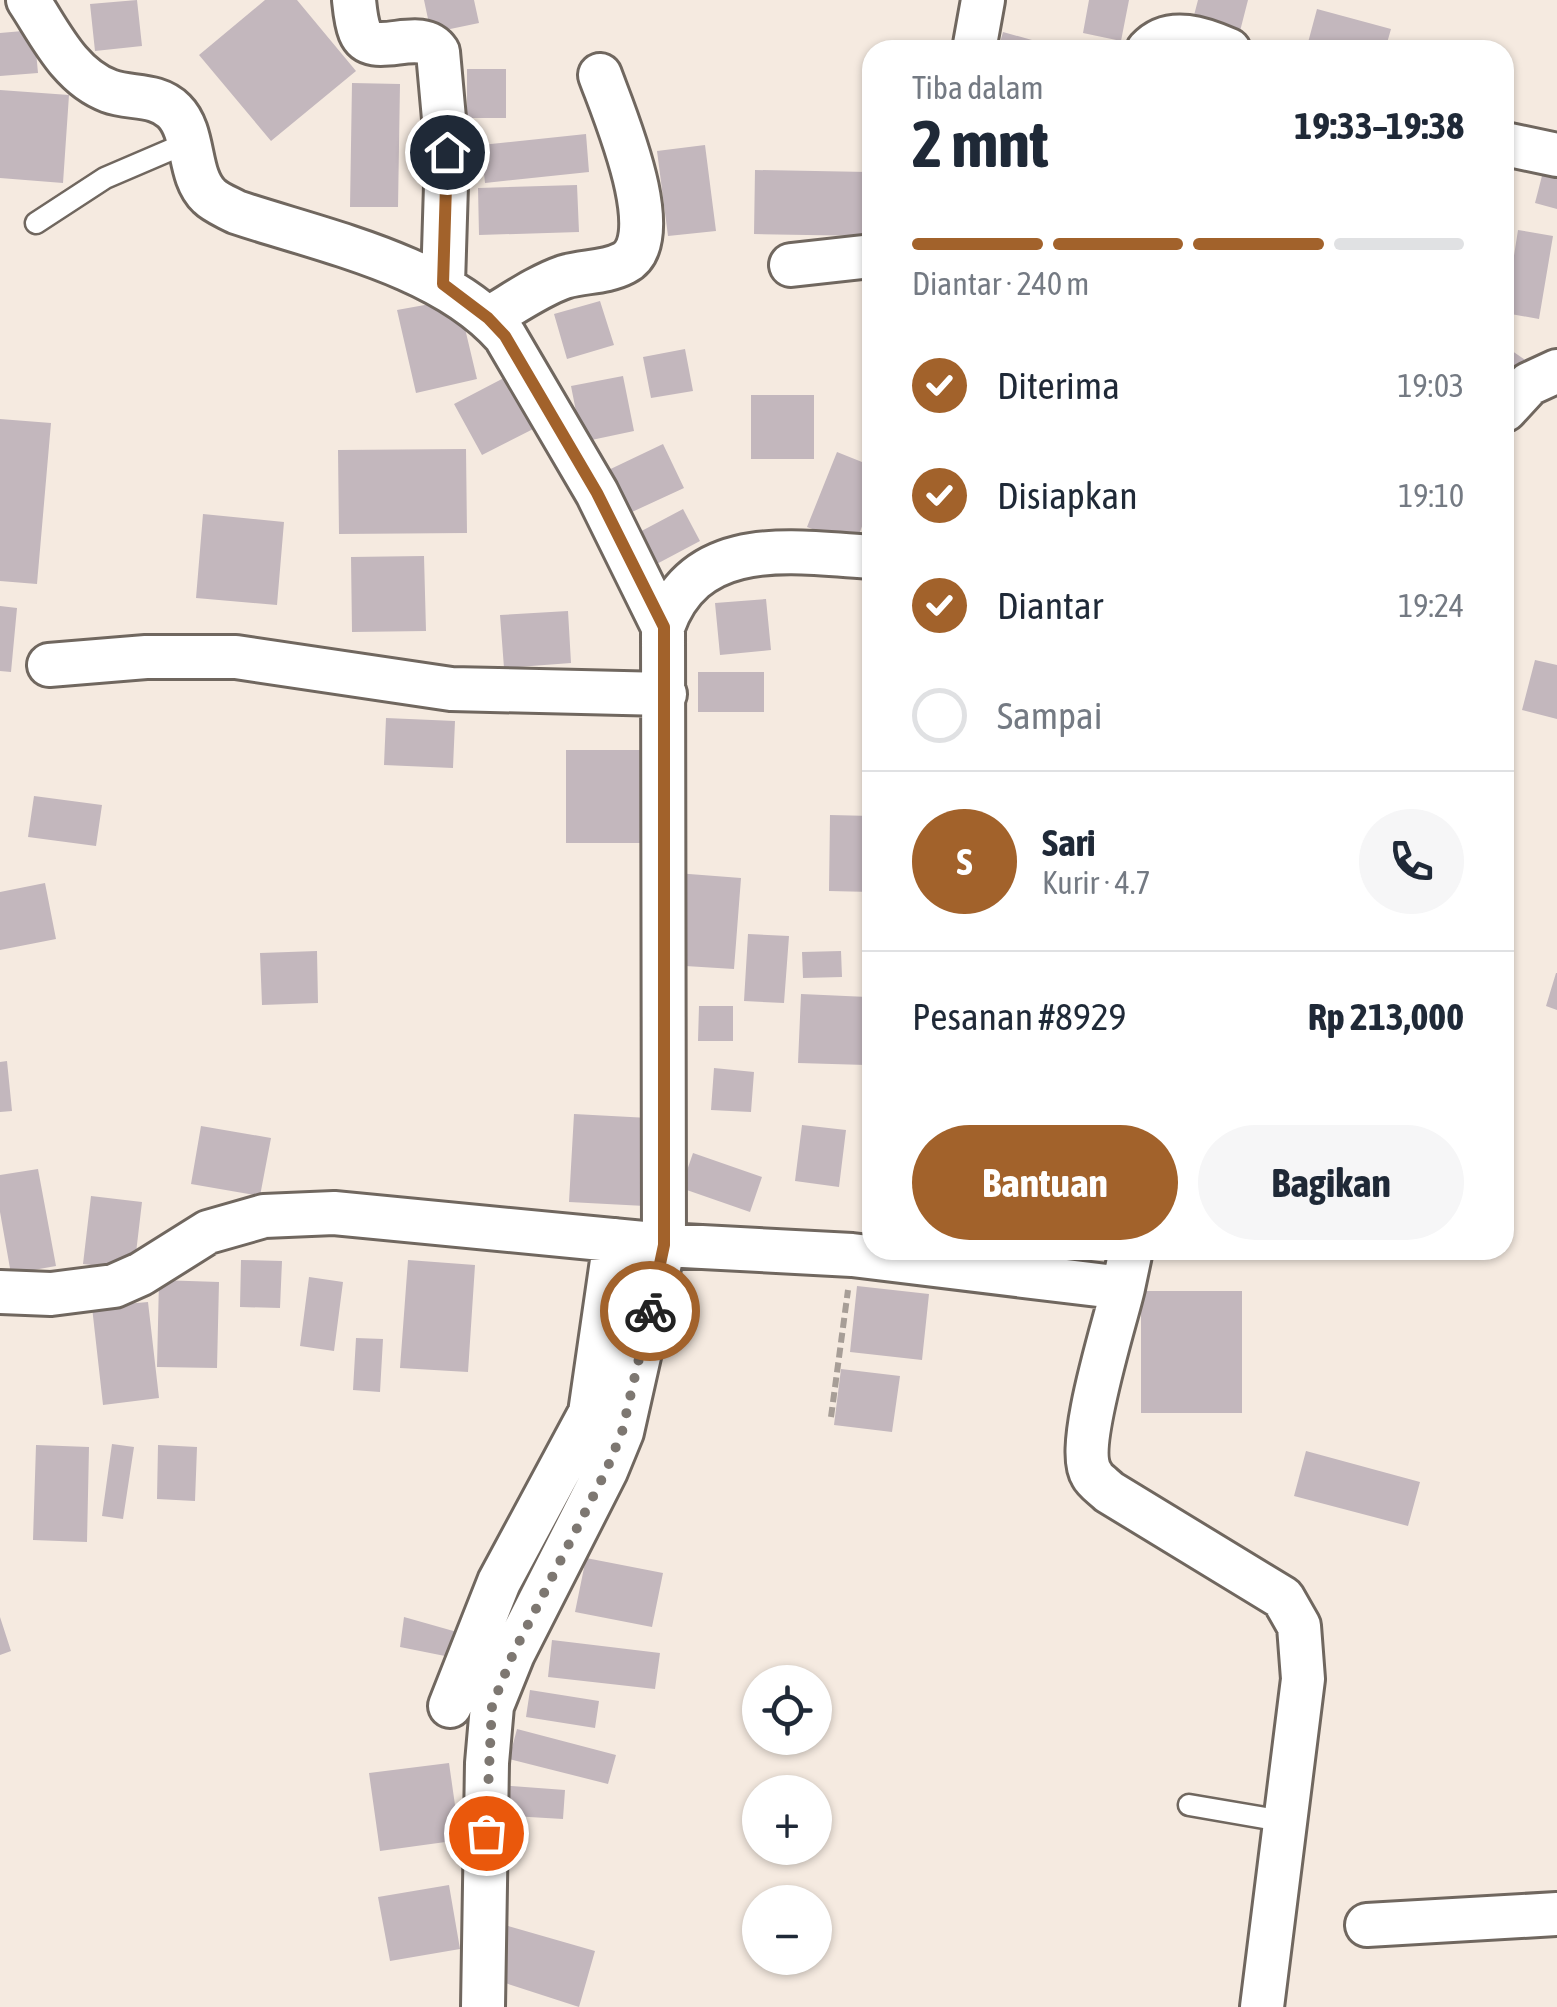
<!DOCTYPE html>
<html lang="id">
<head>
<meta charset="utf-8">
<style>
  :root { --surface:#fff; --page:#f6f6f7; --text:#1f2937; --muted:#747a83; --line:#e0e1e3; --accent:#a2622b }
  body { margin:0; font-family:"Asap Condensed",sans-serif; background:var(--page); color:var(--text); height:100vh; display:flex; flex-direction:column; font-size:38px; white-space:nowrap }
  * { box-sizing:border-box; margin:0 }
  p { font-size:32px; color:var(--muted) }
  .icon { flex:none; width:55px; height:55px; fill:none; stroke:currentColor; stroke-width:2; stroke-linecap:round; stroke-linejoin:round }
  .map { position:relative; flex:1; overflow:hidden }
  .side { position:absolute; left:862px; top:40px; width:652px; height:1220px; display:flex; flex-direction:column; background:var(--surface); border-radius:30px; box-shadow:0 2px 8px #0004 }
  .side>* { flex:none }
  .buttons { position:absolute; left:742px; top:1665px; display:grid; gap:20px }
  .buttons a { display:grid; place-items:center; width:90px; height:90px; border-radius:50%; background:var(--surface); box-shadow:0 2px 8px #0004; font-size:50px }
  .pin { position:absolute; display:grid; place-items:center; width:85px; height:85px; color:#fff; margin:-42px; border:5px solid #fff; border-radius:50%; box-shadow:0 2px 10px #0007 }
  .courier { position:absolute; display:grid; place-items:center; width:100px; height:100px; margin:-50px; border:8px solid #a2622b; border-radius:50%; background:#fff; color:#222; box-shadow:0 2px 12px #0007 }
  .headline em { font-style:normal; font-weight:700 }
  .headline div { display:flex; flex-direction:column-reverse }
  .headline { display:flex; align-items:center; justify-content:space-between; height:170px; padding:0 50px }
  h1 { font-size:65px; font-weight:700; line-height:75px }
  .bar { display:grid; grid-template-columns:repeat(4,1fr); gap:15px 10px; align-content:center; height:120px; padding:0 50px }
  .bar i { height:12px; border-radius:8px; background:var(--line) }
  .bar .on { background:var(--accent) }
  .bar p { grid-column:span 4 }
  .line { display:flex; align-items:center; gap:25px; padding:0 50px; border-top:2px solid var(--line) }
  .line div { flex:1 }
  .round { display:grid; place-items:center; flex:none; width:105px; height:105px; border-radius:52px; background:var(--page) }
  ol { padding:0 50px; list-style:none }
  li { display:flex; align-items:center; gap:30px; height:110px }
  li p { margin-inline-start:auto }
  li .icon { padding:10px; border-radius:50%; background:var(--accent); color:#fff; stroke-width:4 }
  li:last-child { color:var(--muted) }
  li i { width:55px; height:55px; border:5px solid var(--line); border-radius:50% }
  .primary-button { display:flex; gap:20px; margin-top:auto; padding:20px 50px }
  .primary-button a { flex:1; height:115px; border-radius:60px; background:var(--accent); color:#fff; font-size:40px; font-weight:700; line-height:115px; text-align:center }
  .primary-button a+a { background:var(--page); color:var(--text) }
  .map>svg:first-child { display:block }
  .building { fill:#c3b7bd }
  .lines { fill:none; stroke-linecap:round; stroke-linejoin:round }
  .service-casing { stroke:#70675f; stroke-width:25 }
  .minor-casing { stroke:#70675f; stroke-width:48 }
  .path { stroke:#a79e97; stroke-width:6; stroke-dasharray:10 5; stroke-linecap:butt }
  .service { stroke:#fff; stroke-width:20 }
  .minor { stroke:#fff; stroke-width:42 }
  .done { stroke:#7d7771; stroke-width:10; stroke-dasharray:0 18 }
  .route { stroke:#a2622b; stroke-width:12 }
</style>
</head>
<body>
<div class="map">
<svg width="1557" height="2007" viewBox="0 0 1557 2007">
  <rect width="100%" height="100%" fill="#f5eae0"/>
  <path class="building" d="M137,0L142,46L95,51L90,4Z
    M265,0H297L356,71L271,141L199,55Z
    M424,0H474L479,23L431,33Z
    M1089,0H1129L1121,41L1083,33Z
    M1198,0H1248L1238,39L1191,27Z
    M1317,9L1391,29L1385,50H1306Z
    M34,30L38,73L0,76V33Z
    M1003,32L1064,49V50H998Z
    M467,69H506V118H467Z
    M352,83L400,84L398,207H350Z
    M0,90L69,95L63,183L0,178Z
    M586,134L589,172L485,183L481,145Z
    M705,145L716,231L668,236L657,151Z
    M1544,168L1557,171V209L1535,203Z
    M755,170L868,172V236L754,234Z
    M577,185L579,232L479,235L478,188Z
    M1518,230L1553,236L1539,319L1505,313Z
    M458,299L477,379L416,393L397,310Z
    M600,301L614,345L567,359L554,314Z
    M1505,346L1531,364L1505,399Z
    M685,349L693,391L651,398L643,357Z
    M517,371L545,423L482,455L454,404Z
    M623,376L634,431L582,442L571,386Z
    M751,395H814V459H751Z
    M0,419L51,423L37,584L0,581Z
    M663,444L684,488L619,518L598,475Z
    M466,449L467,533L339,534L338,450Z
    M837,452L872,466V500L855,545L807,527Z
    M683,509L700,541L651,567L634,535Z
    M203,514L284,522L277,605L196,598Z
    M424,556L426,631L352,632L351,557Z
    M766,599L771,650L720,655L715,603Z
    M0,606L17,608L11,672L0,671Z
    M568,611L571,663L504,668L500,615Z
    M1535,660L1557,665V719L1522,710Z
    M698,672H764V712H698Z
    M386,718L455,721L453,768L384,765Z
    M566,750H647V843H566Z
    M34,796L102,805L96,846L28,837Z
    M830,815L872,816V892L829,891Z
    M676,873L741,878L734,969L669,965Z
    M45,883L56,939L0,950V892Z
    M748,934L789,936L784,1003L744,1001Z
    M317,951L318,1003L262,1005L260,953Z
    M841,951L842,977L803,978L802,952Z
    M1556,973H1557V1010L1546,1006Z
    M801,994L868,997L866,1065L798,1063Z
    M699,1006H733V1041H698Z
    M7,1061L12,1111L0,1112V1062Z
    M714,1068L754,1072L751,1112L711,1110Z
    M574,1114L649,1118L645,1206L569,1202Z
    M802,1125L846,1130L839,1187L795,1181Z
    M201,1126L271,1138L260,1196L191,1184Z
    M693,1153L762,1177L750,1212L681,1188Z
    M38,1169L56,1266L11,1274L0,1212V1175Z
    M91,1196L142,1202L134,1270L83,1264Z
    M241,1260L282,1261L280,1308L240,1307Z
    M408,1260L475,1265L468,1372L400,1368Z
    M309,1277L343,1282L334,1351L300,1346Z
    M159,1280L219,1282L217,1368L157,1367Z
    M857,1286L929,1294L922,1360L850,1352Z
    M1141,1291H1242V1413H1141Z
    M148,1302L159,1398L103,1405L92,1307Z
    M356,1338L383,1339L380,1392L353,1390Z
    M841,1369L900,1376L892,1432L834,1425Z
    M112,1444L134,1447L123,1519L102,1516Z
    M36,1445L89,1447L87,1542L33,1540Z
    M158,1445L197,1447L195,1501L157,1499Z
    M1306,1451L1420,1482L1408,1526L1294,1496Z
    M586,1558L663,1573L652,1627L575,1612Z
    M0,1617L11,1651L0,1655Z
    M404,1617L464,1634L455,1658L400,1647Z
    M552,1640L660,1653L655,1689L548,1677Z
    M530,1690L599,1701L595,1728L526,1717Z
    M517,1729L616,1755L608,1784L509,1759Z
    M449,1763L460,1840L380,1851L369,1773Z
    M499,1785L565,1790L563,1819L497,1815Z
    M449,1885L460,1949L390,1961L378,1897Z
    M498,1923L595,1951L579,2007L493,1979Z"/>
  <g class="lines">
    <defs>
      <path id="service" d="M36,223L105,178L189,142
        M1189,1805L1288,1822"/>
      <path id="minor" d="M28,0C50,33 69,76 109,91C130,99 156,93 174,111C196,133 187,175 209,196C216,203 227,207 236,212C323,241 443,265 505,336L597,493L663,627
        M354,0C355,10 356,22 360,32C372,61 420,25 438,52L447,152L443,284
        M974,50L983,0
        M1148,50C1170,26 1204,39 1229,50
        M1505,144L1557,155
        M791,265L872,256
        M489,318C513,304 538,286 564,277C583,271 605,273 624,263C669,240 613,111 600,75
        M1505,410L1529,384L1557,371
        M49,665L146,657H236L451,689L665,694
        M1123,1288L1131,1250
        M0,1292L51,1294L114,1286L141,1274L208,1232L264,1216L334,1213L664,1245L663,627C696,534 792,552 872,557
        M450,1706L499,1582L590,1413L615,1240
        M1367,1925L1557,1914
        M483,2007L487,1763L492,1706L513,1654L606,1471L622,1432L664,1245L852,1255L1123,1288C1115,1323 1074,1448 1092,1475C1095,1481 1104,1487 1109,1492L1283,1598L1299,1626L1303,1679L1262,2007"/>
    </defs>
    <use href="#service" class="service-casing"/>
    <use href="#minor" class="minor-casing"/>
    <path class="path" d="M831,1417L848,1290"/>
    <use href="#service" class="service"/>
    <use href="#minor" class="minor"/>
  </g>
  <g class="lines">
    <path class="done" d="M486,1833L492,1706L513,1654L606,1471L622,1432L650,1311"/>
    <path class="route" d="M447,152L443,284L488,318L505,336L597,493L664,627V1245L650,1311"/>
  </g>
</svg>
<div class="buttons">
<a><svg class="icon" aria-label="locate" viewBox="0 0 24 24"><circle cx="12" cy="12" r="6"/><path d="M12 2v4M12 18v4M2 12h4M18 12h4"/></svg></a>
<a>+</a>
<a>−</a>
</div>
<div class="pin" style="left:486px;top:1833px;background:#ea580c"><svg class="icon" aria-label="bag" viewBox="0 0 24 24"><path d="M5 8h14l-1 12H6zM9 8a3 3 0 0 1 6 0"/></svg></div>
<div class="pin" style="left:447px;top:152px;background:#1f2937"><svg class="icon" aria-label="home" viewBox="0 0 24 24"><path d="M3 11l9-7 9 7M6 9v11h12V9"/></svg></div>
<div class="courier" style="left:650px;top:1311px"><svg class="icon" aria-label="bike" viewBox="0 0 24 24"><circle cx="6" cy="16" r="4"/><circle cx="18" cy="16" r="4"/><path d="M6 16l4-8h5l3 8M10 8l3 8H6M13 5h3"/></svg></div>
<section class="side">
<div class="headline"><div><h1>2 mnt</h1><p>Tiba dalam</p></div><em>19:33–19:38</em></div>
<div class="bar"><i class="on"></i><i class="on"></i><i class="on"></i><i></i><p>Diantar · 240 m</p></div>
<ol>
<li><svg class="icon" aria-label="check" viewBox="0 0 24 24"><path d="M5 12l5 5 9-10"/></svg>Diterima<p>19:03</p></li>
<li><svg class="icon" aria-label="check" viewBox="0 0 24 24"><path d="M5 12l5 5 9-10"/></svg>Disiapkan<p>19:10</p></li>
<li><svg class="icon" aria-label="check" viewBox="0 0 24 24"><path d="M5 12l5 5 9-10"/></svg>Diantar<p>19:24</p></li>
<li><i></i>Sampai</li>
</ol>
<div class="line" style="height:180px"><b class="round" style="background:var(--accent);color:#fff">S</b><div><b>Sari</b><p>Kurir · 4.7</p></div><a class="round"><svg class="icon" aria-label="phone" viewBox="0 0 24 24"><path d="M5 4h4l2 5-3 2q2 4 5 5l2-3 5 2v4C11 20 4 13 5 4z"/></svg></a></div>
<div class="line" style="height:130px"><div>Pesanan #8929</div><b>Rp 213,000</b></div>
<div class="primary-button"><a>Bantuan</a><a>Bagikan</a></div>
</section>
</div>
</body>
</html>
